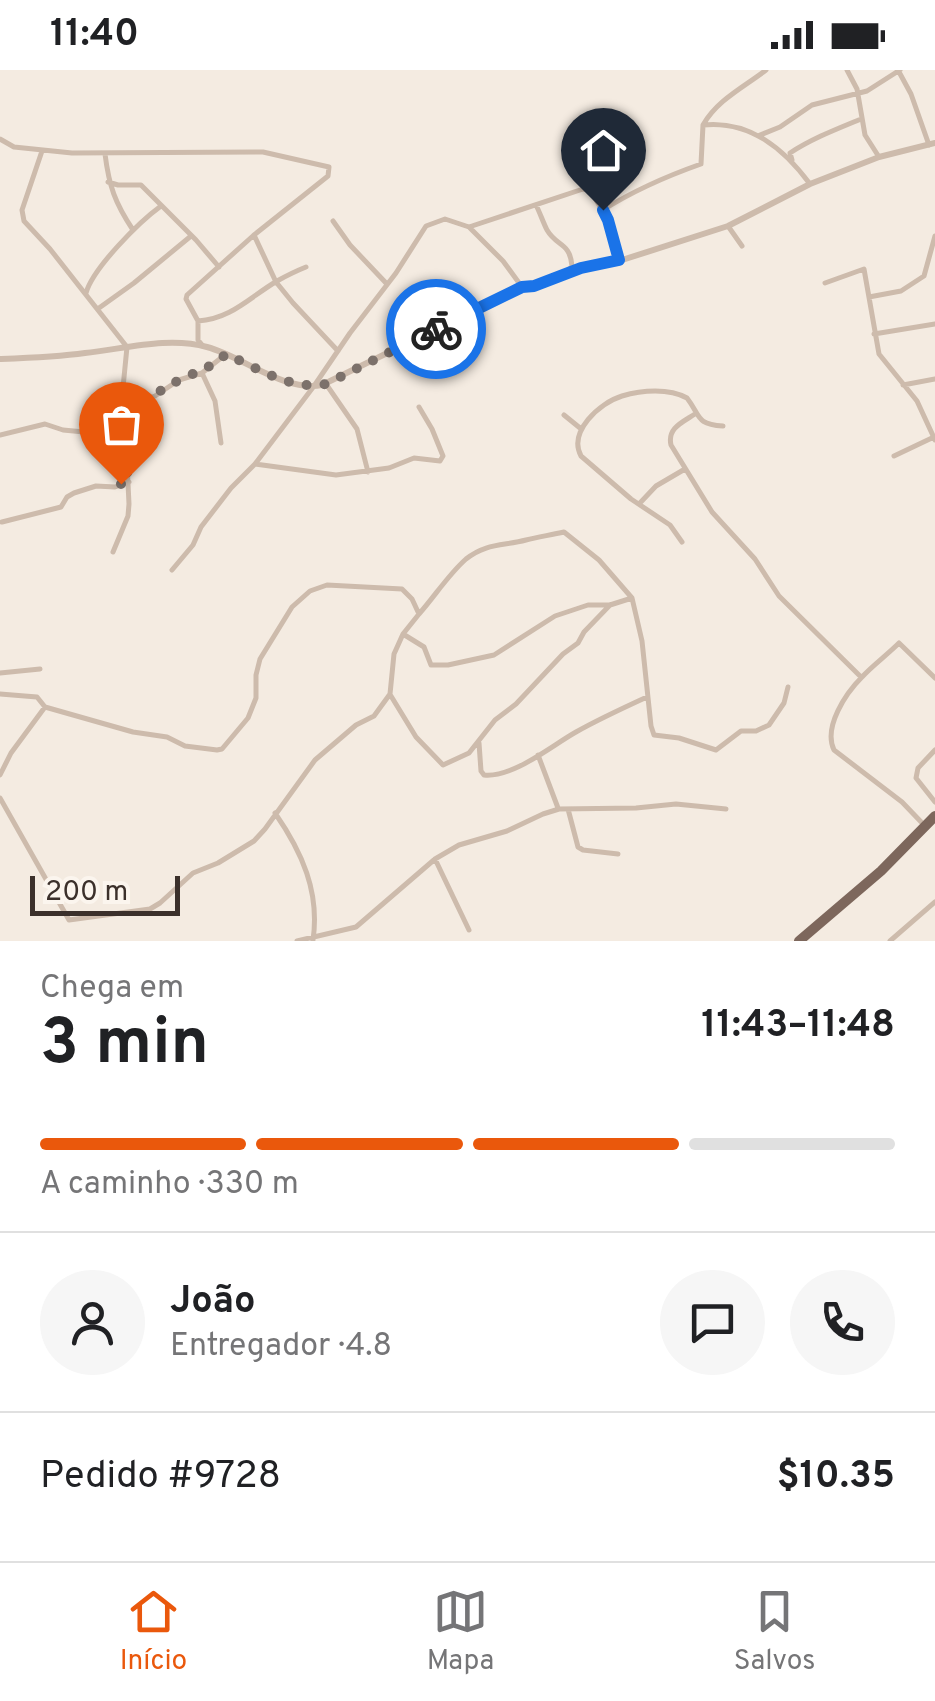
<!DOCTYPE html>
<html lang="pt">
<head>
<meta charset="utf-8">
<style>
  :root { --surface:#fff; --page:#f6f6f6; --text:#202124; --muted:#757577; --line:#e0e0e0; --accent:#ea580c }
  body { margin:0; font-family:Overpass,sans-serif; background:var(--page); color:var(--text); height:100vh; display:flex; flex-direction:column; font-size:38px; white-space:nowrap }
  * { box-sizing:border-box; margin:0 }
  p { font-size:32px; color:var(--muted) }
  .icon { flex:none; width:55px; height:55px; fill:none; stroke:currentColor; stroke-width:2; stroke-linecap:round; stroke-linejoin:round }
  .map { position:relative; height:871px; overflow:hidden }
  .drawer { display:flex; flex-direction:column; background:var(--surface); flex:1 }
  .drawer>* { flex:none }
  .scale { position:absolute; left:30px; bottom:25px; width:150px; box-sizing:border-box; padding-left:10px; border:5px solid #3b302b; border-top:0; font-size:28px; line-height:35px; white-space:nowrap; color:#3b302b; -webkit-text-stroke:8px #fbf5ee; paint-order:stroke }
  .pin { position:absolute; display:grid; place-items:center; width:85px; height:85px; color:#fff; margin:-102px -42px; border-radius:50% 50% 50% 0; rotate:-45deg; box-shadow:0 0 10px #0007 }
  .pin .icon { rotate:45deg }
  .courier { position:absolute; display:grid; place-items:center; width:100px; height:100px; margin:-50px; border:8px solid #1a73e8; border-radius:50%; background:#fff; color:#222; box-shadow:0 2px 12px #0007 }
  .headline em { font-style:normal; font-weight:700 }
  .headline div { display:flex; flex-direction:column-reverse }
  .headline { display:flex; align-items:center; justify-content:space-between; height:170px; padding:0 40px }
  h1 { font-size:65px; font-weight:700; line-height:75px }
  .bar { display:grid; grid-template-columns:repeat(4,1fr); gap:15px 10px; align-content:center; height:120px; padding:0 40px }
  .bar i { height:12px; border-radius:8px; background:var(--line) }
  .bar .active { background:var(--accent) }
  .bar p { grid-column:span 4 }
  .line { display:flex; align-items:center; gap:25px; padding:0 40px; border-top:2px solid var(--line) }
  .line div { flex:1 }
  .round { display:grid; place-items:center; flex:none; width:105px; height:105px; border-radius:52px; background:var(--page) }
  .status { display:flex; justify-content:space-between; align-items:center; height:70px; padding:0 50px; background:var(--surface); direction:ltr }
  .status svg { height:28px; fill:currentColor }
  .menu { display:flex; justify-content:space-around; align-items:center; height:140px; border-top:2px solid var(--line); background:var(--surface); font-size:28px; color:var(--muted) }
  .menu a { display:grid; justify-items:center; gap:5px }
  .menu .active { color:var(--accent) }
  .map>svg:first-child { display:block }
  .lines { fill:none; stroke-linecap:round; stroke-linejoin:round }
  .minor { stroke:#cdbbac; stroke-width:5 }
  .tertiary { stroke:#cdbbac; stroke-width:6 }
  .primary { stroke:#7d675c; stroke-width:10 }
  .done { stroke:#7c716b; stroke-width:10; stroke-dasharray:0 18 }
  .route { stroke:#1a73e8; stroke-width:12 }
</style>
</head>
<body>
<div class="status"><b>11:40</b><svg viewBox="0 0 49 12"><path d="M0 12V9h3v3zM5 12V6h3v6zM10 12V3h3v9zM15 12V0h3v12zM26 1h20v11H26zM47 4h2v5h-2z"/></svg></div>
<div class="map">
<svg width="935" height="871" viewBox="0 0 935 871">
  <rect width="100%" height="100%" fill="#f4ebe1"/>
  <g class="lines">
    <path class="minor" d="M847,0L857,19L865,65L879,87
      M898,0L911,24L929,75
      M703,55C750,50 784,79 810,114
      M760,65L780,57L812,35L867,21L900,0
      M0,69L14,77L72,83L263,82L329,97L328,106L254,165L187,225L186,229L198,251V270L203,276
      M42,81L22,140L24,151L50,179L127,277L119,358L127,393L129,434L128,446L113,482
      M105,84C109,116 115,133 133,160
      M792,90L790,83C813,68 837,59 861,49
      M108,112L118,115H141L196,170L219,197
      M536,135C540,143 543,152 547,160C557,177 570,172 572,196L567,202
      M603,140C633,121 667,106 701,94L703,55C717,30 744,17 766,0
      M333,151L350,175L386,213
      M728,156L742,176
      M469,157L583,119L590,120L608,150L619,191
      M254,165L276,212L293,233L338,281
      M825,213L864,199L879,284L917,331L935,370
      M86,223C93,198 139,152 161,136
      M869,227L901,221L924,206L935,166
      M99,238L134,213L191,166
      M198,251C231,249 250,227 277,211C286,206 296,201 306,197
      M874,264L935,254
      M202,303L215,331L221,373
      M326,314L357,359L368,402
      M903,315L935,309
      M122,338L155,326L179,310L202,303L226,284
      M695,344C683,352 667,358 671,375L712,442L755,489L779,526L861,607
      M564,345L580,358
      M0,365L45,354L63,360L84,362
      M894,386L934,367
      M255,394L336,405L389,398L414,388L440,391L443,386L432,359L419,337
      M639,434L656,416L685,399
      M2,452L61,437L67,427L74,423L96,416L115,417L129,412
      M682,472L670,455L631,429L581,386C568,362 599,333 622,326C642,320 669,318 687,328C701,346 695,354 723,356
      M172,500L193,475L201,457L231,418L255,394L314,316L350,263L396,203L426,156L445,149L469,157L503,191L522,217
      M419,544C435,526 448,505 466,489C486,473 503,476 526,470C538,467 551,465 564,462L599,490L632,528L642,571L651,656L654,665L679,668L716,680L741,661H756L769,655L784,633L788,617
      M403,564L424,577L431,595H448L494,585L555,546L588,535H610L632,528
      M0,603L40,599
      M0,624L37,627L45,637
      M391,626L416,667L443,695L469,683L495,650L516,634L563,584L578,573L584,562L610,535
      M479,673L481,701L484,705C513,708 551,676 576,662C599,649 623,638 647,627
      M935,680L918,698L916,708L935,732
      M538,685L558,738
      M0,705L11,683L45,637L133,662L167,667L185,676L217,680L222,679L248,648L256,628V605L260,589L292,537L310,521L327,515L402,519L412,529L419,544L403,564L394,584L390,624L374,646L356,655L315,690L265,759L254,771L218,793L193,803L160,833L150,839L69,850L0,728
      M568,739L578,777L583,780L618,784
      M275,743C302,782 320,822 313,870
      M925,756L902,732L834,680C823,657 846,623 862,607C873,595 887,585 899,573L935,608
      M435,789L469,860
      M297,871L356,857L435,789L459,775L507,761L543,744L559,739L636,738L676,734L726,739
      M890,871L935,832"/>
    <path class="tertiary" d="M0,289C28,288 57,287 85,283C124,279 168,266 207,277C244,287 283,322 322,315L522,217H534L581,198L619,191L728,156L810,114L879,87L935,73"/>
    <path class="primary" d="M799,871L881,801L935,746"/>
  </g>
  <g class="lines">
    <path class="done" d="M121,414L129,412L119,358L122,338C150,332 159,319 182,309C200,300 211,298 226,284C257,298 292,321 326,314L436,259"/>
    <path class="route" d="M436,259L522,217L534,216L581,198L619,190L608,150L603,140"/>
  </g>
</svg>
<div class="scale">200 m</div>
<div class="pin" style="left:121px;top:414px;background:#ea580c"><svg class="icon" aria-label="bag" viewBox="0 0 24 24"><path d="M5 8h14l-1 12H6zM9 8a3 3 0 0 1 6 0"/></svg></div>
<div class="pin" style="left:603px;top:140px;background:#1f2937"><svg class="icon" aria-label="home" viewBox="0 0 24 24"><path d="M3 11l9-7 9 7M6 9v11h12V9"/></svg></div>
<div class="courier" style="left:436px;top:259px"><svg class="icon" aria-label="bike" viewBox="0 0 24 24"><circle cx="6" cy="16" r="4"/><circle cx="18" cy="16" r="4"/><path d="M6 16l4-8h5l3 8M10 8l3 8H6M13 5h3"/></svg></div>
</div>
<section class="drawer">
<div class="headline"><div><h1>3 min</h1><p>Chega em</p></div><em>11:43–11:48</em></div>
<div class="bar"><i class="active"></i><i class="active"></i><i class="active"></i><i></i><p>A caminho · 330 m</p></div>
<div class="line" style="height:180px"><a class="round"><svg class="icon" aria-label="person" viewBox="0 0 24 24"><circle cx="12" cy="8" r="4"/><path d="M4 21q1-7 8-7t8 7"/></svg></a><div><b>João</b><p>Entregador · 4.8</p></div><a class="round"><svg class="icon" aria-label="chat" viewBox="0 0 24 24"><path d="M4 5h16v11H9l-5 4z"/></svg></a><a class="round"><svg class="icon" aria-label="phone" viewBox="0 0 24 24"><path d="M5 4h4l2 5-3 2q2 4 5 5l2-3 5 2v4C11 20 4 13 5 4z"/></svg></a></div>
<div class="line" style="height:130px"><div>Pedido #9728</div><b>$10.35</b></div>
</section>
<nav class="menu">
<a class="active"><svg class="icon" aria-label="home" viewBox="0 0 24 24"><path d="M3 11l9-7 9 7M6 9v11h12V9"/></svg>Início</a>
<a><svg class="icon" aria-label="map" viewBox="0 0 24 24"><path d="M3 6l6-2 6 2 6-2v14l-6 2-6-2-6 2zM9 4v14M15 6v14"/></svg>Mapa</a>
<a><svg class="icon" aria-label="saved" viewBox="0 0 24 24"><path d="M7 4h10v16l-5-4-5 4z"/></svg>Salvos</a>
</nav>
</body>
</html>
